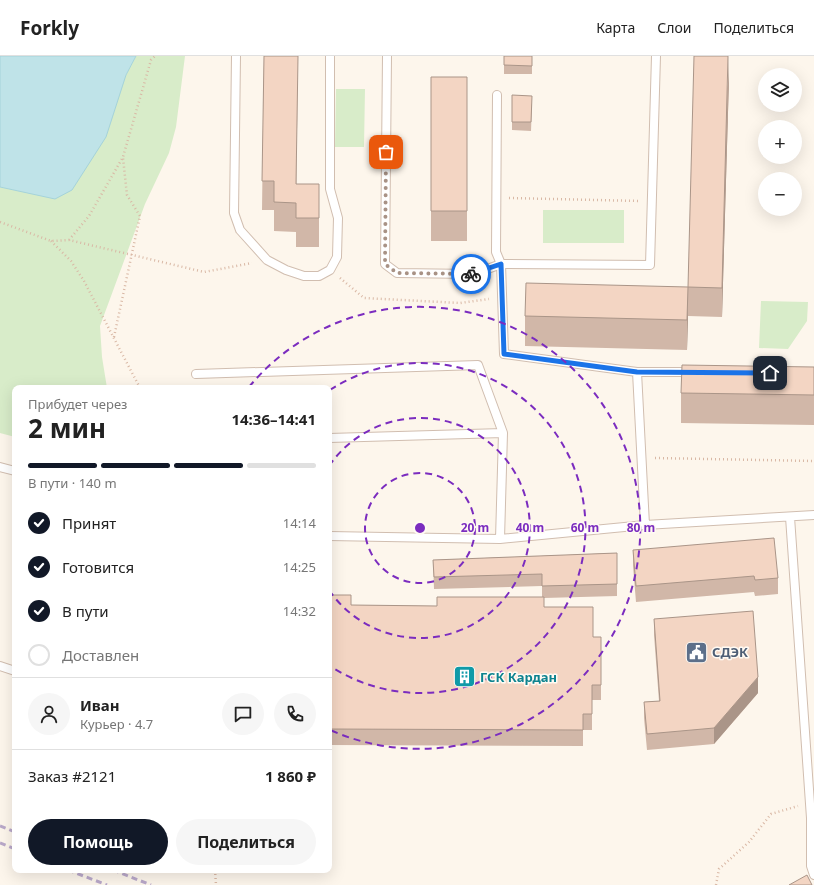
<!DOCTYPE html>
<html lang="ru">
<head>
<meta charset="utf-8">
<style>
  :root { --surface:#fff; --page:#f6f6f6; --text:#222; --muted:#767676; --line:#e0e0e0; --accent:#111827 }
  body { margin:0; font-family:"Noto Sans",sans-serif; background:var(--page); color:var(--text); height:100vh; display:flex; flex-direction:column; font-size:15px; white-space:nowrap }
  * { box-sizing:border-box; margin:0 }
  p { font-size:13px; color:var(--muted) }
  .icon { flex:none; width:22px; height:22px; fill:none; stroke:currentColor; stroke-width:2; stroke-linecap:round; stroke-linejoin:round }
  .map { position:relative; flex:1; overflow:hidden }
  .panel { position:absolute; left:12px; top:329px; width:320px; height:488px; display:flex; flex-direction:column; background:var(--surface); border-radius:8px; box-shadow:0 4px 16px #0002 }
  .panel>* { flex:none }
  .controls { position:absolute; left:758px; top:12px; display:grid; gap:8px }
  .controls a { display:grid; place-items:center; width:44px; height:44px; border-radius:50%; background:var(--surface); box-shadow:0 4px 16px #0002; font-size:20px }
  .pin { position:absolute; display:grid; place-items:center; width:34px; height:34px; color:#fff; margin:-17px; border-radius:8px; box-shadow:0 2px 6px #0006 }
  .courier { position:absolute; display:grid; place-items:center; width:40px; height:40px; margin:-20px; border:3px solid #1a73e8; border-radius:50%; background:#fff; color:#222; box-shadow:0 1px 5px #0007 }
  .headline em { font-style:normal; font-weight:700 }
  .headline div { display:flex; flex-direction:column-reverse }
  .headline { display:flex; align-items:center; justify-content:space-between; height:68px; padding:0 16px }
  h1 { font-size:26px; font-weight:700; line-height:30px }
  .bar { display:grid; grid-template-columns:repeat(4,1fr); gap:6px 4px; align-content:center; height:48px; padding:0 16px }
  .bar i { height:5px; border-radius:3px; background:var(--line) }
  .bar .active { background:var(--accent) }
  .bar p { grid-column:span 4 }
  .line { display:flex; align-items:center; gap:10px; padding:0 16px; border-top:1px solid var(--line) }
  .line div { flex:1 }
  .round { display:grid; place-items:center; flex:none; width:42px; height:42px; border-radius:21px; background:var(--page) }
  ol { padding:0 16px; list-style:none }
  li { display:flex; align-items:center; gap:12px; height:44px }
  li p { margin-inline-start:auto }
  li .icon { padding:4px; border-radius:50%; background:var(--accent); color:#fff; stroke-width:4 }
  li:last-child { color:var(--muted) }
  li i { width:22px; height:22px; border:2px solid var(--line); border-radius:50% }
  .cta { display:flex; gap:8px; margin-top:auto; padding:8px 16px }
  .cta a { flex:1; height:46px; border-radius:24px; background:var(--accent); color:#fff; font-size:16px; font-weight:700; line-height:46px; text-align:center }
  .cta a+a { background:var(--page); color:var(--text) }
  header { display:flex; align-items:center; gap:24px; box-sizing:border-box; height:56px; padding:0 20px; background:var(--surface); border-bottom:1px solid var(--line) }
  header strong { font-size:19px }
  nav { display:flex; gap:22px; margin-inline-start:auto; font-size:14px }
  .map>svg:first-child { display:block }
  .green { fill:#d8ecc9 }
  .water { fill:#bfe3e8; stroke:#a5d3da }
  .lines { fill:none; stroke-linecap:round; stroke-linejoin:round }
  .service-casing { stroke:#d1beb0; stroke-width:10 }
  .path { stroke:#d9b8a5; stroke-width:2.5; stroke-dasharray:1 3; stroke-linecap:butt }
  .service { stroke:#fff; stroke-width:8 }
  .rail { stroke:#b9a8c9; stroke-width:3; stroke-dasharray:6 4; stroke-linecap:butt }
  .wall { fill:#d1b7a8 }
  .shaded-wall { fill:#aa9588 }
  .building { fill:#f3d5c3; stroke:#aa9588 }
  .done { stroke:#a89285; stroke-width:4; stroke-dasharray:0 7.2 }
  .route { stroke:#1a73e8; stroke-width:5 }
  .ring { fill:none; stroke:#7b2cbf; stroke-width:2; stroke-dasharray:7 5 }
  .labels { text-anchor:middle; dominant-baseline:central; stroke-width:3; stroke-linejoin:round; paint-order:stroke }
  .service-label { font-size:13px; font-weight:bold; fill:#4e5e75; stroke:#fffaf3; text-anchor:start }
  .culture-label { font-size:13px; font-weight:bold; fill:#0d838f; stroke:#fffaf3; text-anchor:start }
  .centre { fill:#7b2cbf; stroke:#fffaf3; stroke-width:2 }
  .ring-label { font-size:12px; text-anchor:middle; font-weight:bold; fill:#7b2cbf; stroke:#fffaf3; stroke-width:3; stroke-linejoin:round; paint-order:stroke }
</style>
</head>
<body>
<header>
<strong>Forkly</strong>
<nav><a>Карта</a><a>Слои</a><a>Поделиться</a></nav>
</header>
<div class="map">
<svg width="814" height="829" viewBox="0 0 814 829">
  <rect width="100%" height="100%" fill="#fdf6ec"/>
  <path class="green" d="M136,0H185L176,71L169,97L145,148L100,270L102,301L107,332H15V381L0,377V131L21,135L126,19Z
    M336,33H365L364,91H335Z
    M543,154H624V187H543Z
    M761,245L808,246L807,265L788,293L759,292Z"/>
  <path class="water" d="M0,0H136L126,19L106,81L72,134L55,143L0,131Z"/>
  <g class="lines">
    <defs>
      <path id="service" d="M236,0L234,157L240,174L267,204L286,214L304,220H319L330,214L337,201L338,162L330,133V0
        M387,0L385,208L397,217L474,218L501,208L496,196L497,39
        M656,0L650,209L501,208L504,298L637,316H691
        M637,316L645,469
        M196,318L478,309L503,377L500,483L645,469L814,459
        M329,382L503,377
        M0,411L15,415
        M790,461L811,762V810L814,819
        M329,480L500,483
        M0,610L15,615"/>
    </defs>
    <use href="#service" class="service-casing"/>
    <path class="path" d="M509,142L640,145
      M0,166L51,185L69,184L204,216L252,207
      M69,184L89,160L123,101L151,4L155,0
      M51,185L71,205L84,225L140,332
      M340,222L364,242L460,247L489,243
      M114,281L140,160L127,139L123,102
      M655,402L814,405
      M215,814L216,829
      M716,829L719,813L749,786L771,758L798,750"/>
    <use href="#service" class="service"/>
    <path class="rail" d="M0,770L15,776
      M0,787L15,793
      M68,814L107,829
      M113,814L151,829"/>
  </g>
  <path class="wall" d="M264,0L296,128L319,157V191H296V176L274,175V154H262Z
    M504,0H532V18H504Z
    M431,21H467V185H431Z
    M729,22L722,261L688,260L687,294L525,290V260L688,231Z
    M532,48L531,75L512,74V66Z
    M814,311V369L681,367V337Z
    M633,494L778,522V538L755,540L754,536L636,546L633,510Z
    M617,497V540L544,542V551L593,581H601V644H592V674H583V690L329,689V539L351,549L437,550L542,541V530L434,533L433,504Z
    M654,563L758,637L714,688L647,694L644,662V646L659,645L654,579Z"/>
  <path class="shaded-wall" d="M298,0L296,147V128Z
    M729,0V22L722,261V232Z
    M688,231V260L687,294V264Z
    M758,621V637L714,688V672Z"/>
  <path class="building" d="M264,0H298L296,128H319V162H296V147L274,146V125H262Z
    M504,0H532V10L504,9Z
    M694,0H728L722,232L688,231L687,264L525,260L526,227L688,231Z
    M431,21H467V155H431Z
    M512,39L532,40L531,66H512Z
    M682,309L814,311V339L681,337Z
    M774,482L778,522L755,524L754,520L636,530L633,494Z
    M617,497V528L542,530V518L434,521L433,504Z
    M329,539H351V549L437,550V541H544V551H593V581H601V629H592V658H583V674L329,673Z
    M753,555L758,621L714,672L647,678L644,646L660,645L654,563Z
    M807,819L812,829H789Z"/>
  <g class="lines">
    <path class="done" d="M386,96L385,208L397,217L471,218"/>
    <path class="route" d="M471,218L501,208L504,298L637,316L770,317"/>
  </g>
  <g class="ring">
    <circle cx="420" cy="472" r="55"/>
    <path d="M329 410A110 110 0 1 1 329 534"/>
    <path d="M330 334A165 165 0 1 1 330 610"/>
    <path d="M249 331A221 221 0 1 1 330 674"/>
  </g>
  <defs>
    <symbol id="civic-square" viewBox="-11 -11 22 22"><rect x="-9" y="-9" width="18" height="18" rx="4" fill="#5c6f8a" stroke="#fffaf3"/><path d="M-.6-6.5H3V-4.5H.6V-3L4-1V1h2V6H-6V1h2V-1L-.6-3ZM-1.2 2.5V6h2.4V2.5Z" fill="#fff"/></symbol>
    <symbol id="building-square" viewBox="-11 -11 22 22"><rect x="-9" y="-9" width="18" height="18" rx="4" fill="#0f9aa8" stroke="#fffaf3"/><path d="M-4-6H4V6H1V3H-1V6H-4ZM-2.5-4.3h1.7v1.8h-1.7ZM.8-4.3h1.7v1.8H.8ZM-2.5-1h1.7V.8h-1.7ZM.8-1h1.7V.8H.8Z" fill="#fff"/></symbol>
  </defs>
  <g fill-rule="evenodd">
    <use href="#civic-square" x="684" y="584" width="25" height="25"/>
    <use href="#building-square" x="452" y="608" width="25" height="25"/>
  </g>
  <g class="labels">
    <g class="service-label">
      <text x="712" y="596">СДЭК</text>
    </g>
    <g class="culture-label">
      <text x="480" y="621">ГСК Кардан</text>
    </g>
  </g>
  <circle cx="420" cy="472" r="6" class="centre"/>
  <g class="ring-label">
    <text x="475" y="476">20 m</text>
    <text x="530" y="476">40 m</text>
    <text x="585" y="476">60 m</text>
    <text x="641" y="476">80 m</text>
  </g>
</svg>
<div class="controls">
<a><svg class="icon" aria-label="layers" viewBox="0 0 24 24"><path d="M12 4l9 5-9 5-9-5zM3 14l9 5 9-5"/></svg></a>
<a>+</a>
<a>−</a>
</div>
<div class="pin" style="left:386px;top:96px;background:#ea580c"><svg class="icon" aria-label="bag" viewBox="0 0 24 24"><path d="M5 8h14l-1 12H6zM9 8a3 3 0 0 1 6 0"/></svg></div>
<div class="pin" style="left:770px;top:317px;background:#1f2937"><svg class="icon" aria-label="home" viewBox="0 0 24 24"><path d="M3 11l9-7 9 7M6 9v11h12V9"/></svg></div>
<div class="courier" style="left:471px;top:218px"><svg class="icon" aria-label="bike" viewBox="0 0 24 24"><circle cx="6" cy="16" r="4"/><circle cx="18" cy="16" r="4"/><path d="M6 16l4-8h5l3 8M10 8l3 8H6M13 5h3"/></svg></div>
<section class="panel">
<div class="headline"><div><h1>2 мин</h1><p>Прибудет через</p></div><em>14:36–14:41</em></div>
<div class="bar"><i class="active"></i><i class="active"></i><i class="active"></i><i></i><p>В пути · 140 m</p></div>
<ol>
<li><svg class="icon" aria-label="check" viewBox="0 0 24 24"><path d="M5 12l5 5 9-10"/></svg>Принят<p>14:14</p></li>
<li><svg class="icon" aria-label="check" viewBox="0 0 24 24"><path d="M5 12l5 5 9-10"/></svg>Готовится<p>14:25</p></li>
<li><svg class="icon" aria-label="check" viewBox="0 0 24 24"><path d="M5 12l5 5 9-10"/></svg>В пути<p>14:32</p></li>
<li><i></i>Доставлен</li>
</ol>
<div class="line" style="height:72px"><a class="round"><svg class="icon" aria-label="person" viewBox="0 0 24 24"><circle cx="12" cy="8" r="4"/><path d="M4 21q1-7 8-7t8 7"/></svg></a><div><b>Иван</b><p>Курьер · 4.7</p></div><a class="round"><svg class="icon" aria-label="chat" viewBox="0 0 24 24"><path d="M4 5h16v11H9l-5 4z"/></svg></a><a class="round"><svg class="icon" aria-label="phone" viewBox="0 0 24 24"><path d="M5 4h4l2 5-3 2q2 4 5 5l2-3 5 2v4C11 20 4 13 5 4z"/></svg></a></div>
<div class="line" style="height:52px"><div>Заказ #2121</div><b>1 860 ₽</b></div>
<div class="cta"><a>Помощь</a><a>Поделиться</a></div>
</section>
</div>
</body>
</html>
